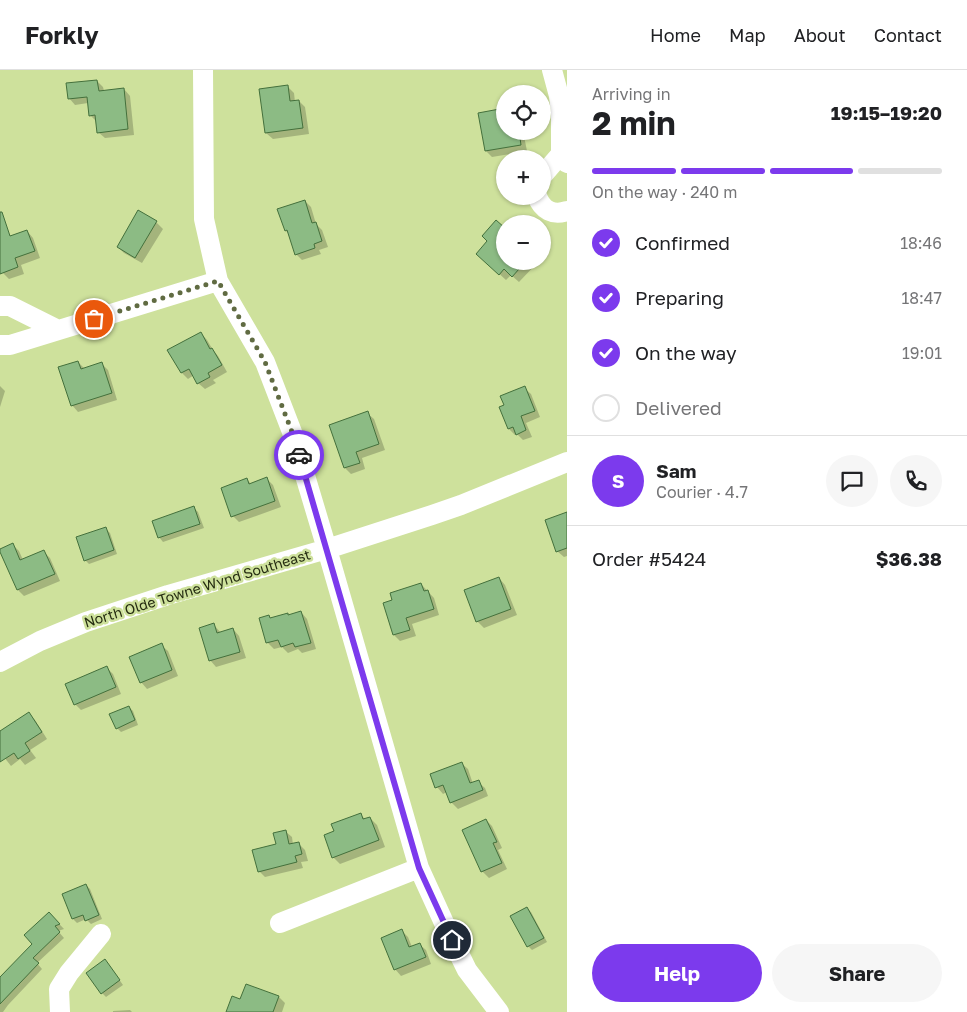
<!DOCTYPE html>
<html lang="en">
<head>
<meta charset="utf-8">
<style>
  :root { --surface:#fff; --page:#f6f6f6; --text:#202124; --muted:#757577; --line:#e0e0e0; --accent:#7c3aed }
  body { margin:0; font-family:"Golos Text",sans-serif; background:var(--page); color:var(--text); height:100vh; display:flex; flex-direction:column; font-size:19px; white-space:nowrap }
  * { box-sizing:border-box; margin:0 }
  p { font-size:16px; color:var(--muted) }
  .icon { flex:none; width:28px; height:28px; fill:none; stroke:currentColor; stroke-width:2; stroke-linecap:round; stroke-linejoin:round }
  .map { position:relative; flex:1; overflow:hidden }
  .panel { display:flex; flex-direction:column; background:var(--surface); width:400px }
  .panel>* { flex:none }
  .buttons { position:absolute; left:496px; top:15px; display:grid; gap:10px }
  .buttons a { display:grid; place-items:center; width:55px; height:55px; border-radius:50%; background:var(--surface); box-shadow:0 1px 4px #0004; font-size:25px }
  .pin { position:absolute; display:grid; place-items:center; width:42px; height:42px; color:#fff; margin:-21px; border:2px solid #fff; border-radius:50%; box-shadow:0 1px 5px #0007 }
  .courier { position:absolute; display:grid; place-items:center; width:50px; height:50px; margin:-25px; border:4px solid #7c3aed; border-radius:50%; background:#fff; color:#222; box-shadow:0 1px 6px #0007 }
  .overview em { font-style:normal; font-weight:700 }
  .overview div { display:flex; flex-direction:column-reverse }
  .overview { display:flex; align-items:center; justify-content:space-between; height:85px; padding:0 25px }
  h1 { font-size:32px; font-weight:700; line-height:38px }
  .bar { display:grid; grid-template-columns:repeat(4,1fr); gap:8px 5px; align-content:center; height:60px; padding:0 25px }
  .bar i { height:6px; border-radius:4px; background:var(--line) }
  .bar .selected { background:var(--accent) }
  .bar p { grid-column:span 4 }
  .line { display:flex; align-items:center; gap:12px; padding:0 25px; border-top:1px solid var(--line) }
  .line div { flex:1 }
  .round { display:grid; place-items:center; flex:none; width:52px; height:52px; border-radius:26px; background:var(--page) }
  ol { padding:0 25px; list-style:none }
  li { display:flex; align-items:center; gap:15px; height:55px }
  li p { margin-inline-start:auto }
  li .icon { padding:5px; border-radius:50%; background:var(--accent); color:#fff; stroke-width:4 }
  li:last-child { color:var(--muted) }
  li i { width:28px; height:28px; border:2px solid var(--line); border-radius:50% }
  .cta { display:flex; gap:10px; margin-top:auto; padding:10px 25px }
  .cta a { flex:1; height:58px; border-radius:30px; background:var(--accent); color:#fff; font-size:20px; font-weight:700; line-height:58px; text-align:center }
  .cta a+a { background:var(--page); color:var(--text) }
  header { display:flex; align-items:center; gap:30px; box-sizing:border-box; height:70px; padding:0 25px; background:var(--surface); border-bottom:1px solid var(--line) }
  header strong { font-size:24px }
  nav { display:flex; gap:28px; margin-inline-start:auto; font-size:18px }
  main { display:flex; flex:1; min-height:0 }
  .map>svg:first-child { display:block }
  .shadow { fill:#0003 }
  .building { fill:#8cbb84; stroke:#44703c }
  .lines { fill:none; stroke-linecap:round; stroke-linejoin:round }
  .minor { stroke:#fff; stroke-width:20 }
  .done { stroke:#606b42; stroke-width:5; stroke-dasharray:0 9 }
  .route { stroke:#7c3aed; stroke-width:6 }
  .labels { text-anchor:middle; dominant-baseline:central; stroke-width:5; stroke-linejoin:round; paint-order:stroke }
  .street-label { font-size:14px; fill:#252c11; stroke:#cee19c }
</style>
</head>
<body>
<header>
<strong>Forkly</strong>
<nav><a>Home</a><a>Map</a><a>About</a><a>Contact</a></nav>
</header>
<main>
<div class="map">
<svg width="567" height="942" viewBox="0 0 567 942">
  <rect width="100%" height="100%" fill="#cee19c"/>
  <path class="shadow" d="M97,11L103,17L104,21L124,19L130,26L134,65L105,68L98,62L96,51L90,45L88,33L75,35L69,28Z
    M287,16L294,23L295,32L299,31L305,37L309,64L273,69L266,63Z
    M505,40V61H523L527,81L492,87L486,81Z
    M305,131L311,137L316,154L322,160L328,177L319,180L321,184L302,190L296,184L290,165L286,161Z
    M156,152L163,159L142,193L124,183L118,177Z
    M505,160V191H539L519,212L511,205L506,210L484,190Z
    M27,161L33,168L40,188L21,195L24,204L9,209L3,203L0,195V168L9,165L11,167Z
    M201,263L207,270L213,280L218,286L227,302L213,310L216,313L205,319L198,313L194,305L188,309L182,303Z
    M78,292L85,299L102,294L108,300L117,330L78,342L72,335Z
    M0,316L5,321L0,337Z
    M524,318L531,324L540,347L526,353L532,367L523,370L517,364L515,365L509,359L500,337L505,335Z
    M367,343L374,349L385,380L362,388L365,399L351,404L345,398L330,356Z
    M247,409L251,414L267,409L273,415L281,437L239,452L233,446Z
    M194,438L198,442L204,458L163,472L159,467Z
    M567,443V486L564,487L557,481Z
    M105,458L110,463L117,484L89,494L85,490Z
    M13,475L19,481L23,490L43,481L50,488L60,511L24,526L18,520L1,480Z
    M499,508L505,515L517,545L484,558L477,551Z
    M421,514L434,528L439,545L412,554L416,566L400,571L394,565V531Z
    M301,542L307,549L316,579L302,583L298,579L288,583L282,577L274,579L268,573L261,549L269,547L271,549L289,546Z
    M214,555L221,563L233,559L239,566L246,588L216,597L210,590Z
    M161,575L168,581L178,606L147,619L141,612Z
    M107,598L113,604L121,624L81,640L75,634Z
    M129,637L133,641L138,655L121,662L117,658Z
    M28,644L35,650L47,669L30,680L36,688L25,695L20,689L11,696L0,682V663Z
    M461,693L468,699L473,714L478,712L485,718L488,726L458,739L451,732L447,722L443,724L437,717Z
    M361,745L366,750L370,748L377,755L385,777L340,794L333,787L336,762Z
    M486,750L492,756L502,778L498,780L507,799L489,808L482,801Z
    M285,761L292,767L293,775L298,773L305,780L308,791L301,792L303,798L265,807L259,801L278,775Z
    M86,815L90,819L102,849L91,854L86,849L77,853L73,849L63,825Z
    M527,838L531,842L547,872L532,880L528,876Z
    M49,843L64,859L58,861L64,868L37,893L42,899L8,935L3,942H0V909L33,874Z
    M402,861L408,867L412,877L419,874L426,880L431,894L401,906L395,899Z
    M109,895L123,915L106,927L102,923Z
    M279,927L285,933L282,942H228Z
    M130,940L132,942H113V941Z"/>
  <path class="building" d="M97,10L99,21L124,18L128,59L97,63L95,45L89,46L87,27L68,29L66,13Z
    M288,15L290,31L299,30L303,58L265,63L259,19Z
    M505,38V61H519L521,75L485,81L478,43Z
    M305,130L312,153L316,152L322,171L314,174L315,178L295,185L287,160L285,161L277,139Z
    M138,140L157,151L135,188L117,177Z
    M0,142H2L10,166L27,160L35,181L15,188L18,197L0,204Z
    M496,150L505,158V191H526L512,207L504,199L499,205L476,184L487,171L482,166Z
    M201,262L210,279L212,278L222,295L208,303L210,307L197,314L189,299L181,303L167,280Z
    M78,291L81,299L102,292L112,323L71,336L58,297Z
    M525,316L535,341L521,346L526,360L516,365L513,357L508,359L499,337L504,335L500,326Z
    M368,341L379,374L356,382L360,393L344,398L329,355Z
    M267,407L275,431L231,447L221,418L247,408L249,414Z
    M194,436L200,454L158,468L152,451Z
    M567,442V478L556,482L545,450Z
    M106,457L114,480L84,491L76,467Z
    M13,473L20,490L44,480L55,504L17,520L0,482V479Z
    M499,507L511,539L476,552L464,520Z
    M421,513L424,521L428,520L434,539L406,548L410,560L393,565L383,533L392,530L390,523Z
    M301,541L311,573L295,577L293,573L281,577L278,570L266,573L259,548L269,545L270,548L288,543V545Z
    M214,553L217,563L233,558L240,582L209,591L199,558Z
    M162,573L172,600L140,613L129,587Z
    M107,596L116,617L74,635L65,614Z
    M129,636L135,650L116,659L109,644Z
    M29,642L42,662L25,673L30,681L18,689L14,683L0,692V661Z
    M462,692L470,713L479,710L483,720L450,733L443,715L435,718L430,704Z
    M361,743L363,749L370,747L379,770L332,788L324,765L334,761L331,754Z
    M486,749L497,772L493,773L502,793L481,802L462,760Z
    M286,760L289,774L299,772L302,784L295,786L297,792L258,802L252,780L276,774L273,763Z
    M86,814L99,845L85,851L83,845L72,849L62,824Z
    M527,837L544,868L527,877L510,846Z
    M49,842L60,854L55,856L60,862L33,888L39,893L0,934V907L32,874L24,865Z
    M402,859L409,877L420,873L426,887L394,900L381,868Z
    M105,889L120,910L101,924L86,903Z
    M246,914L279,926L273,942H226L232,926L240,929Z"/>
  <g class="lines">
    <path class="minor" d="M203,0L204,149L218,211L265,292L292,362L327,479L419,798L445,855L467,900L499,942
      M552,0L559,26L561,43V84L567,93
      M542,106L561,84
      M537,126C542,140 553,146 567,141
      M0,236H10L58,260
      M0,275H10L218,211
      M0,592L40,571L86,552L168,525L327,479L432,445L461,435L567,392
      M280,853L419,798
      M60,942L59,919L69,903L101,864"/>
  </g>
  <g class="lines">
    <path class="done" d="M94,249L218,211L265,292L292,362L299,385"/>
    <path class="route" d="M299,385L419,798L452,870"/>
  </g>
  <g class="labels">
    <g class="street-label">
      <text transform="translate(197 518) rotate(-17)">North Olde Towne Wynd Southeast</text>
    </g>
  </g>
</svg>
<div class="buttons">
<a><svg class="icon" aria-label="locate" viewBox="0 0 24 24"><circle cx="12" cy="12" r="6"/><path d="M12 2v4M12 18v4M2 12h4M18 12h4"/></svg></a>
<a>+</a>
<a>−</a>
</div>
<div class="pin" style="left:94px;top:249px;background:#ea580c"><svg class="icon" aria-label="bag" viewBox="0 0 24 24"><path d="M5 8h14l-1 12H6zM9 8a3 3 0 0 1 6 0"/></svg></div>
<div class="pin" style="left:452px;top:870px;background:#1f2937"><svg class="icon" aria-label="home" viewBox="0 0 24 24"><path d="M3 11l9-7 9 7M6 9v11h12V9"/></svg></div>
<div class="courier" style="left:299px;top:385px"><svg class="icon" aria-label="car" viewBox="0 0 24 24"><path d="M5 17H2v-5l4-1 3-4h7l3 4 3 1v5h-3M9 17h6M6 11h13"/><circle cx="7" cy="17" r="2"/><circle cx="17" cy="17" r="2"/></svg></div>
</div>
<section class="panel">
<div class="overview"><div><h1>2 min</h1><p>Arriving in</p></div><em>19:15–19:20</em></div>
<div class="bar"><i class="selected"></i><i class="selected"></i><i class="selected"></i><i></i><p>On the way · 240 m</p></div>
<ol>
<li><svg class="icon" aria-label="check" viewBox="0 0 24 24"><path d="M5 12l5 5 9-10"/></svg>Confirmed<p>18:46</p></li>
<li><svg class="icon" aria-label="check" viewBox="0 0 24 24"><path d="M5 12l5 5 9-10"/></svg>Preparing<p>18:47</p></li>
<li><svg class="icon" aria-label="check" viewBox="0 0 24 24"><path d="M5 12l5 5 9-10"/></svg>On the way<p>19:01</p></li>
<li><i></i>Delivered</li>
</ol>
<div class="line" style="height:90px"><b class="round" style="background:var(--accent);color:#fff">S</b><div><b>Sam</b><p>Courier · 4.7</p></div><a class="round"><svg class="icon" aria-label="chat" viewBox="0 0 24 24"><path d="M4 5h16v11H9l-5 4z"/></svg></a><a class="round"><svg class="icon" aria-label="phone" viewBox="0 0 24 24"><path d="M5 4h4l2 5-3 2q2 4 5 5l2-3 5 2v4C11 20 4 13 5 4z"/></svg></a></div>
<div class="line" style="height:65px"><div>Order #5424</div><b>$36.38</b></div>
<div class="cta"><a>Help</a><a>Share</a></div>
</section>
</main>
</body>
</html>
